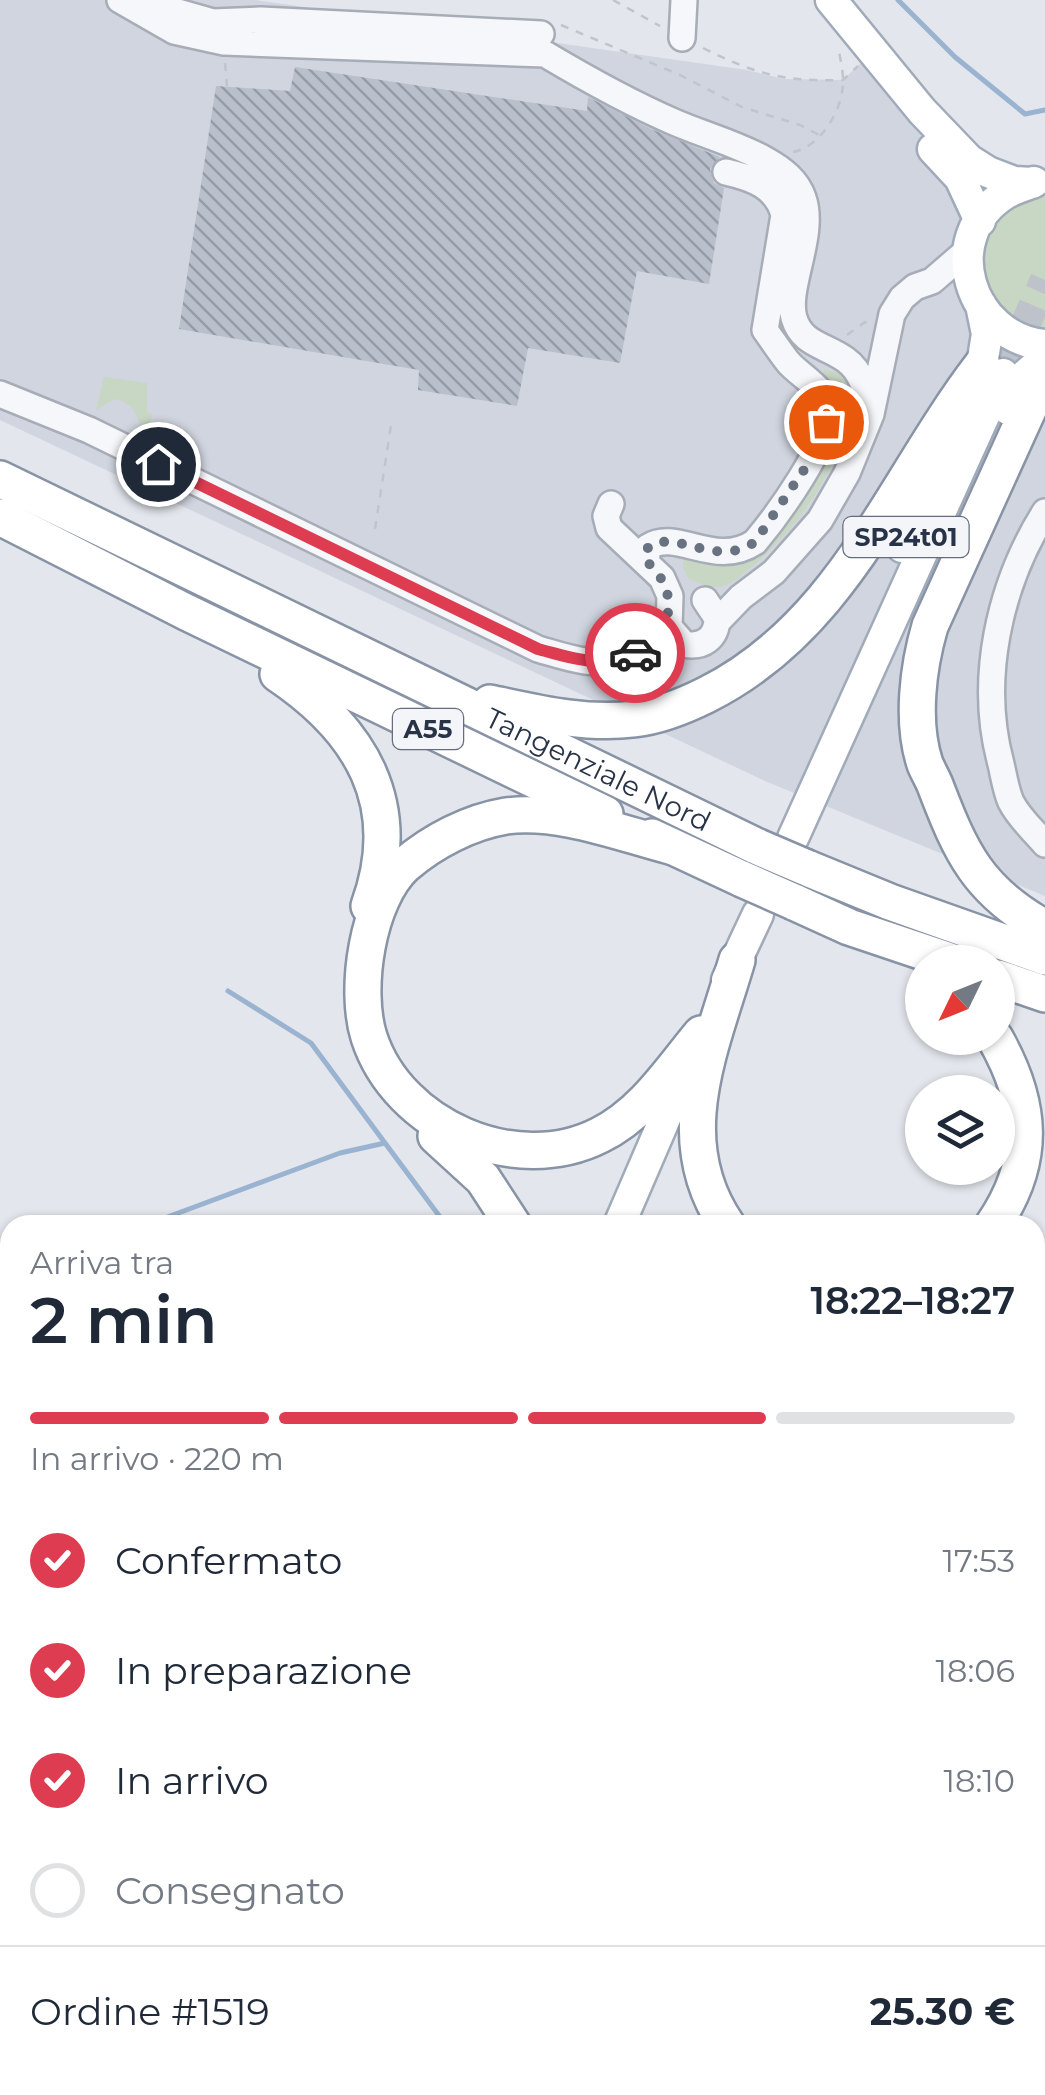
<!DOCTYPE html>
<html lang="it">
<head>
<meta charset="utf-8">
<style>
  :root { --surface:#fff; --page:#f2f2f3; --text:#1f2937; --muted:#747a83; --line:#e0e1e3; --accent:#dd3c51 }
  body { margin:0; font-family:Montserrat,sans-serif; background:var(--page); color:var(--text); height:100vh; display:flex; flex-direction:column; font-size:38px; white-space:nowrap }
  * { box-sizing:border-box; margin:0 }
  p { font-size:32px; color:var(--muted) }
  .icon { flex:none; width:55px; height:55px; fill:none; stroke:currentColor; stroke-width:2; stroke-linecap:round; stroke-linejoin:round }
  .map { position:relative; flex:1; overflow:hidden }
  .details { position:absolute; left:0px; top:1215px; width:1045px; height:880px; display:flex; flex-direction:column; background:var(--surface); border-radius:30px 30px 0 0; box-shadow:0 2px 8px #0004 }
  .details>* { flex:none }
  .needle { width:65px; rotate:227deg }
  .fabs { position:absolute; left:905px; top:945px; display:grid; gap:20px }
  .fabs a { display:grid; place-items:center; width:110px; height:110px; border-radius:50%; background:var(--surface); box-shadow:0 2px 8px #0004; font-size:50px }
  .pin { position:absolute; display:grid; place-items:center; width:85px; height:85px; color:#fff; margin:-42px; border:5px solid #fff; border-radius:50%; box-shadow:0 2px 10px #0007 }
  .courier { position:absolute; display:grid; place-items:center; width:100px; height:100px; margin:-50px; border:8px solid #dd3c51; border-radius:50%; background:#fff; color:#222; box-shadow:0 2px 12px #0007 }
  .headline em { font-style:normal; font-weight:600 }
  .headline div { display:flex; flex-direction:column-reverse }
  .headline { display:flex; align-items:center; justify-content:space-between; height:170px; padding:0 30px }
  h1 { font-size:65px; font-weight:600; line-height:75px }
  .bar { display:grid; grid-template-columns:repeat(4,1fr); gap:15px 10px; align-content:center; height:120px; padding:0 30px }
  .bar i { height:12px; border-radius:8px; background:var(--line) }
  .bar .current { background:var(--accent) }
  .bar p { grid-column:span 4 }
  .line { display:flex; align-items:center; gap:25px; padding:0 30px; border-top:2px solid var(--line) }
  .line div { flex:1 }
  ol { padding:0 30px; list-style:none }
  li { display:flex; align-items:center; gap:30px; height:110px }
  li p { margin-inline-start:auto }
  li .icon { padding:10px; border-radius:50%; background:var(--accent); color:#fff; stroke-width:4 }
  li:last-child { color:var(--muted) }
  li i { width:55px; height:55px; border:5px solid var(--line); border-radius:50% }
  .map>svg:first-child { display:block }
  .built { fill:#d0d5df }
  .green { fill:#c8d7c3 }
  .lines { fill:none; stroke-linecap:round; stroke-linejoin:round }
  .stream { stroke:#9ab3d0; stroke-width:5 }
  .building { fill:url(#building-back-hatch) }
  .major-tunnel { stroke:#bec2cb; stroke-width:30; stroke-dasharray:30 15; stroke-linecap:butt }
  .minor-casing { stroke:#a7adb7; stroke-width:30 }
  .major-casing { stroke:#a1aab9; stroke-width:35 }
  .highway-casing { stroke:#8893a5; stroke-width:40 }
  .path { stroke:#c0c4cb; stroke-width:2.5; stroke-dasharray:8 8; stroke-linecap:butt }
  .minor { stroke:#f6f7fa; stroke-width:25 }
  .major { stroke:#fff; stroke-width:30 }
  .highway { stroke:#fff; stroke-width:35 }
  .highway-bridge-casing { stroke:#8893a5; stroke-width:40; stroke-linecap:butt }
  .highway-bridge { stroke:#fff; stroke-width:35 }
  .done { stroke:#697281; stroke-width:10; stroke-dasharray:0 18 }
  .route { stroke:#dd3c51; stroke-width:12 }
  .labels { text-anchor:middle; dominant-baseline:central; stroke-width:8; stroke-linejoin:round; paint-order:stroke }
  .shield { fill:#f3f5f9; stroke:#656d7c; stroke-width:2.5 }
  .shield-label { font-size:25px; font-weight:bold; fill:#283347 }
  .street-label { font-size:28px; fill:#283347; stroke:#f3f5f9 }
</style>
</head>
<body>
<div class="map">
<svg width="1045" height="2095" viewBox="0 0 1045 2095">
  <defs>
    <pattern id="building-back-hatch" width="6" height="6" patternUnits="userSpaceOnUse" patternTransform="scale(2.5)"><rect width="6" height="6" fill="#b9bfcb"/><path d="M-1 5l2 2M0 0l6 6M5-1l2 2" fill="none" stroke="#969ca7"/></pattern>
  </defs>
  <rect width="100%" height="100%" fill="#e3e6ec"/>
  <path class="built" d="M0,0H255L747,70L784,79L843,80L862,62L903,115L960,178L980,221L1045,289V896L765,781L0,420Z"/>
  <path class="green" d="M1045,196V331C963,308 964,209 1045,196Z
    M824,369L841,374L853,395C844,462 802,524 752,567C743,574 730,586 719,587C709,588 698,583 689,579L683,568L684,559L689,556L725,561L813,470Z
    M104,377L147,383V412L152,414L150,434C131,421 143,406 115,399L96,410Z"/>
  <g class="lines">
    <path class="stream" d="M898,0L955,57L1025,114L1045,110
      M228,991L311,1043L385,1143
      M146,1225L340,1153L385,1143L446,1225
      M0,1279L10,1275
      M1035,1403L1045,1396
      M0,1959L10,1954"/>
  </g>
  <path class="building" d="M295,67L587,111L588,97L651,129L720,157L710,169L714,183L724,188L709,284L637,271L620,363L528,348L517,406L418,390L419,370L179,329L216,86L290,91Z"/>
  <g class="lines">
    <path class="major-tunnel" d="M1003,374L1045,280"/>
    <defs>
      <path id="minor" d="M120,0L174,31L224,42L545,54C587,79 630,103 674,122C704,135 738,144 766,160C782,169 797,180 803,198C816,235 785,288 794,318C802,345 826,345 846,360C863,372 867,395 871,414
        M139,1L213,22L261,20L541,34
        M682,38L684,0
        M0,394L89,430L538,649C566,657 595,668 624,658C643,652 658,644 677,640
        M611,504L606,516L609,528L662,578L670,596L669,627L684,644C703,648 717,638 717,618L705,600
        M1045,512C999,585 978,680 1001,764C1004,777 1006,791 1011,802C1019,818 1033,830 1045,844
        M646,561L648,547C677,528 715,569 755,542C776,517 833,440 828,408C825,388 800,376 788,362C780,352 773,341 765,330L784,215C777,187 753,178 726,172
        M717,622L741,597L774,572L820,520L847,473L871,414L892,314L902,298L915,287L932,281L969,249"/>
      <path id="major" d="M831,0L922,111L969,160L988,172L1014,182L1032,183
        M933,149L960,178L980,221
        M1034,182C1024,186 1013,189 1005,194C937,237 969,338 1045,345
        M1008,409L1022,378L1045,358
        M902,547L982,365L987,334L981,305
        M793,838L1003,374
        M727,980L758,914
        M619,1225L691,1058
        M226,2095L230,2085"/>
      <g id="highway">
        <path d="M1038,388L930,626C918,667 911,722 925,764C928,771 932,778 935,785C961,853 978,891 1045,928"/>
        <path id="s1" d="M0,479L758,847"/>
        <path d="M0,517L186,612L605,814"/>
        <path d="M278,674C361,730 406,804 369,906"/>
        <path d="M490,703C537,713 585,725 634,719C658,716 684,706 706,695C844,626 893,481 982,365"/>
        <path d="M652,837L742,879"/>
        <path d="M670,846C620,833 559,809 506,816C470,822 433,841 405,865C367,900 354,990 369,1037C398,1127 516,1178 600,1135C643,1114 671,1070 701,1034"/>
        <path d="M807,868L890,902L1045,957"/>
        <path d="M794,902L849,927L953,962"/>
        <path d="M998,978L1045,994"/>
        <path d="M436,1136L483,1179L513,1225"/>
        <path d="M727,1225C668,1139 711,1049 737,960"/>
        <path d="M993,1225C1037,1161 1032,1103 995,1038"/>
      </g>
    </defs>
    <use href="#minor" class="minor-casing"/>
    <use href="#major" class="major-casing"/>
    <use href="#highway" class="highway-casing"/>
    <path class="path" d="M613,0L660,26
      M561,25L680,75L742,107L800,125L821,136
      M703,48C755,74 784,82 843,80L858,66
      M225,63L227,86
      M793,152C821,147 844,108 843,80C843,70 840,57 838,47
      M847,335L865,322L869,324
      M375,529L392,419
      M1035,1418L1045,1411
      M0,1988L10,1983
      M103,2095L107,2085
      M270,2095L275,2085"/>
    <use href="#minor" class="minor"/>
    <use href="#major" class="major"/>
    <use href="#highway" class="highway"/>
    <defs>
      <path id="highway-bridge" d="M758,847L807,868
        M742,879L794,902"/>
    </defs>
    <use href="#highway-bridge" class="highway-bridge-casing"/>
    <use href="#highway-bridge" class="highway-bridge"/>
  </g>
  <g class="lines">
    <path class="done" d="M635,653C675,633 680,590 646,561L648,547C677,528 715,569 755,542L810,461L826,422"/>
    <path class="route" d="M158,464L538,649C572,658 602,669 635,653"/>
  </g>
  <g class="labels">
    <g class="shield">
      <rect x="843.5" y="517" width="125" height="40" rx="8"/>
      <rect x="393" y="709" width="70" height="40" rx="8"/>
    </g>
    <g class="shield-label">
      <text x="906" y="537">SP24t01</text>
      <text x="428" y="729">A55</text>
    </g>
    <g class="street-label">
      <text stroke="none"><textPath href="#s1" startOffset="665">Tangenziale Nord</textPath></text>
    </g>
  </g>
</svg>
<div class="fabs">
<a><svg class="needle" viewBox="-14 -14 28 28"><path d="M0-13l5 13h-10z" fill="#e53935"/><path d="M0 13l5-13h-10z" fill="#747a83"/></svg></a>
<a><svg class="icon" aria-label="layers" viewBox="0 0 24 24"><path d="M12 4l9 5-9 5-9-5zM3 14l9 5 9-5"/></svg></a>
</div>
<div class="pin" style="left:826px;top:422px;background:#ea580c"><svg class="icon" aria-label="bag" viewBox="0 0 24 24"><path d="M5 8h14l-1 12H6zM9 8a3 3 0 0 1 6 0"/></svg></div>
<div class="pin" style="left:158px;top:464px;background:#1f2937"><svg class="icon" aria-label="home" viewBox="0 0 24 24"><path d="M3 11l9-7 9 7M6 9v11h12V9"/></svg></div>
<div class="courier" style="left:635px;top:653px"><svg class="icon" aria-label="car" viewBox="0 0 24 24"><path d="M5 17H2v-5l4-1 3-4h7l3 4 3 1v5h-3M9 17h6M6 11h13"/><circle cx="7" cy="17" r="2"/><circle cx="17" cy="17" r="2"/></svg></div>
<section class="details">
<div class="headline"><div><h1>2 min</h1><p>Arriva tra</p></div><em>18:22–18:27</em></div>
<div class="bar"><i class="current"></i><i class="current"></i><i class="current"></i><i></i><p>In arrivo · 220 m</p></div>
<ol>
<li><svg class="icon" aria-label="check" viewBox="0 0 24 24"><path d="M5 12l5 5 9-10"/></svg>Confermato<p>17:53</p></li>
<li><svg class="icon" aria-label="check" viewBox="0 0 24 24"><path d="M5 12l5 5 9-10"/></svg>In preparazione<p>18:06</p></li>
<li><svg class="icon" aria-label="check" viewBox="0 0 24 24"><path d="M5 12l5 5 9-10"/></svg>In arrivo<p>18:10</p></li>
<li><i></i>Consegnato</li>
</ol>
<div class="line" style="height:130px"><div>Ordine #1519</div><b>25.30 €</b></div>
</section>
</div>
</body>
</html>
